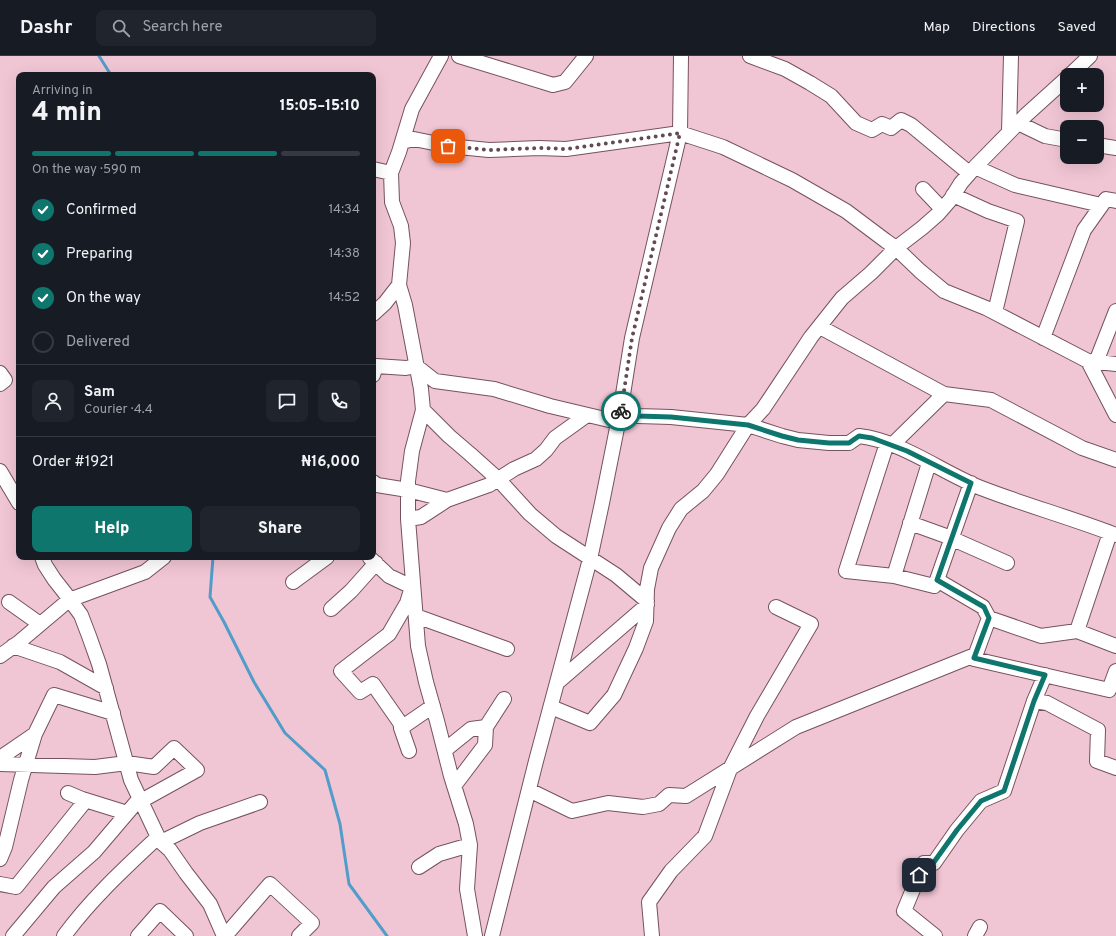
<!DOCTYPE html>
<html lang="en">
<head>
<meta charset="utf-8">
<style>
  :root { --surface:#171b24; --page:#20242c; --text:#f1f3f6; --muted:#9ea1a6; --line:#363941; --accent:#0f766e }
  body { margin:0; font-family:Overpass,sans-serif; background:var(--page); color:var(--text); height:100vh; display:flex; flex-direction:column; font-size:15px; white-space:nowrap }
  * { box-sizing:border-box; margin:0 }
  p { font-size:13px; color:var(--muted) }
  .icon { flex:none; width:22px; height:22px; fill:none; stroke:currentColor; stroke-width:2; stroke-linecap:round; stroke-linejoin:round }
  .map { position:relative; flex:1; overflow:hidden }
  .panel { position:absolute; left:16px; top:16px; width:360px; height:488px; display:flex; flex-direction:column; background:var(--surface); border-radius:8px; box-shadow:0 4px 16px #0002 }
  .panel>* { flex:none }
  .fabs { position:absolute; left:1060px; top:12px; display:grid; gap:8px }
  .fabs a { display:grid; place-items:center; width:44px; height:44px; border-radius:8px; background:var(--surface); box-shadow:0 4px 16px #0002; font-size:20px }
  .pin { position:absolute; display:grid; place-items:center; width:34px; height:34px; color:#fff; margin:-17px; border-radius:8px; box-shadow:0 2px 6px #0006 }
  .courier { position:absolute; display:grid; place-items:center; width:40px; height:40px; margin:-20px; border:3px solid #0f766e; border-radius:50%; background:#fff; color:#222; box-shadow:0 1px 5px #0007 }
  .head em { font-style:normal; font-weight:800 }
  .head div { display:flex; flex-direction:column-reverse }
  .head { display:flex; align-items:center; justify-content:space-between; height:68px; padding:0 16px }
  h1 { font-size:26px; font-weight:800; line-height:30px }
  .bar { display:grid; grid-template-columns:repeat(4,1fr); gap:6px 4px; align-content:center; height:48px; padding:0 16px }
  .bar i { height:5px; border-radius:3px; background:var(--line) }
  .bar .selected { background:var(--accent) }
  .bar p { grid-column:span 4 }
  .line { display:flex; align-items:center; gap:10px; padding:0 16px; border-top:1px solid var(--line) }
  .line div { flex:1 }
  .round { display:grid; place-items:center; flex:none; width:42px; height:42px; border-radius:8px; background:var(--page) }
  ol { padding:0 16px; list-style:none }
  li { display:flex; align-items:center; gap:12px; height:44px }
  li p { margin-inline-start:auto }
  li .icon { padding:4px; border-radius:50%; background:var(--accent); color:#fff; stroke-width:4 }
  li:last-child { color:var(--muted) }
  li i { width:22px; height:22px; border:2px solid var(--line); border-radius:50% }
  .button { display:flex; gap:8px; margin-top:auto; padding:8px 16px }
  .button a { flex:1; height:46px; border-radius:8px; background:var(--accent); color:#fff; font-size:16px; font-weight:800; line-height:46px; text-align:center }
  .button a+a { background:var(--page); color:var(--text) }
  header { display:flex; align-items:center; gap:24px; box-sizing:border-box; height:56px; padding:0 20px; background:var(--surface); border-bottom:1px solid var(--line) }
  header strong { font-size:19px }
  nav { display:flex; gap:22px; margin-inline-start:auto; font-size:14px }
  .search { width:280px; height:36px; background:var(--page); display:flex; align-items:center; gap:10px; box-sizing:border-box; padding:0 14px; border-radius:8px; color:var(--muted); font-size:15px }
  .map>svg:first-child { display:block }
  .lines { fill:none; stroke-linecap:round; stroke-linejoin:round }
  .stream { stroke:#529cc9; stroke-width:3 }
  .minor-casing { stroke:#76525e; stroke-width:16 }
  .minor { stroke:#fff; stroke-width:14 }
  .done { stroke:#634b53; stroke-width:4; stroke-dasharray:0 7.2 }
  .route { stroke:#0f766e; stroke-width:5 }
</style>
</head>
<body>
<header>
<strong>Dashr</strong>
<div class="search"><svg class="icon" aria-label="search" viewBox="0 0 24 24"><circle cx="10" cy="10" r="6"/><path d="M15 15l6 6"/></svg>Search here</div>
<nav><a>Map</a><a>Directions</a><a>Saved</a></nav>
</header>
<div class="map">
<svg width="1116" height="880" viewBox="0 0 1116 880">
  <rect width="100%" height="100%" fill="#f1c6d4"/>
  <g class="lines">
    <path class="stream" d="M99,0L111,19
      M213,501L210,541L224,566L254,626L285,677L325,714L340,768L349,828L387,880"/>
    <defs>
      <path id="minor" d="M441,0L412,53L399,96L391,117L392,146L401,170L403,187L399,229L405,249L421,333L423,354L412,395L408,425V463L418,590L426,626L437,665L451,720L466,768L470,789L467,833L475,880
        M459,0L553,29L565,26L586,0
        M750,0L785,13L810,27L831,40L856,67L872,74L882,68L891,72L901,64L911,69L969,117
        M1070,19L1090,0
        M1018,67L1045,80L1067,84
        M1009,76L1011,0
        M402,86L414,83L448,90L489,94L539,92L566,93L680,77L723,91L792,124L846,155L886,185L896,192L920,215L944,235L986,252L1088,305L1116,308
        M1097,89L1116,92
        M975,111L1015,129L1101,149
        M373,113L391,117
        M923,133L942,153
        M953,139L988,155L1017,165L995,256
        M373,258L385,247L399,229
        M820,271L944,338
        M1043,282L1084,174L1106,143L1116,145
        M1088,305L1116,359
        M1096,306L1116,255
        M0,317L5,324L0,328
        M373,319L376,310L406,312L416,310L435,325L494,333L550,350L609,364L620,357L638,360L671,361L748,369L782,380L798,384L829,387H849L859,380C902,385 941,416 981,432C1025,449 1072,462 1116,479
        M423,354L449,380L470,398L499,424L530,458L556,480L616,519L647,545
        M887,387L846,515L894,520L934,530L937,524
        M892,389L944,338L991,344L1082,392L1116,404
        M0,415L19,447
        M373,426L377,429L408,434L447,444
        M971,427L937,524L983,551L989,562
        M408,463L421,461L447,444L489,429L514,413L536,403L546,394L555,382L587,359
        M910,467L946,480L1007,507
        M42,501L45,509L54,523L65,537L81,559L89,580L99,608L131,724L157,779L161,786L170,794L186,817L210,848L224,880
        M370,502L389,520L412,531
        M894,520L929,407
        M293,526L327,501
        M9,546L40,568
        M331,553L351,535L376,507
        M416,560L507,593
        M1077,575L1110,477
        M13,590L60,606L106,632
        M1116,590L1077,575L1041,580L989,562L974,603L1109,634L1116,615
        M0,600L18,587L69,544L145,516L164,501
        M558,626L647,549
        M1034,645L1047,647L1098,674L1097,705L1116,712
        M551,651L590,667L614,639L636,592L646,565L647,533L651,512L669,472L681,453L703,435L717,418L748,369L763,353L811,281L842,242L871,217L896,192L922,172L938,158L951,143L961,127L975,111L1026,59L1067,22
        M403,671L373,628L360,636L341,615L389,578L407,547L411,534
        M445,694L471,673L486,671L504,643
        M409,695L401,672L433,650
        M0,702L35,678L54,639L113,657
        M0,708L95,711L127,707L154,711L174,692L197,714L141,745
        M454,730L485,689L486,671
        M529,734L572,755L608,747L643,751L659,748L669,739L686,740L796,671L975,599
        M68,737L82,743L127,757
        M161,786L200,767L260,746
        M0,803L5,791L21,724L35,678
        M419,811L439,798L470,789
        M0,828L16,831L86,744
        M13,880L54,831L94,796L140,742
        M64,880C91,843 125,812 158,781
        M138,880L160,855L186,880
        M225,880L270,828L312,867L299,880
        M492,880L536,705L590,503L602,447L620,357L632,282L680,77L681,0
        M652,880L649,846L671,815L705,780L730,713L757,660L811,568L776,551
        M935,880L904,855L924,807H934L957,774L981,745L1004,735L1034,645L1045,619
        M975,880L980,871"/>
    </defs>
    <use href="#minor" class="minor-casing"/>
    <use href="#minor" class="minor"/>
  </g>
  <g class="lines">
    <path class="done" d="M448,90L489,94L539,92L566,93L680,77L632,282L621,355"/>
    <path class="route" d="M621,355L620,357L638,360L671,361L748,369L782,380L798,384L829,387H849L859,380L872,382L907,395L971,427L937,524L984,551L989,562L974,602L1045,619L1034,645L1004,735L981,745L957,774L934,806L924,807L919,819"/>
  </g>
</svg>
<div class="fabs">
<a>+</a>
<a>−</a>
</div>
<div class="pin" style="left:448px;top:90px;background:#ea580c"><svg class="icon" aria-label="bag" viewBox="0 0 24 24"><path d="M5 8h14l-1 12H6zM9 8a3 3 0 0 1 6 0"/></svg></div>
<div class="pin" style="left:919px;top:819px;background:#1f2937"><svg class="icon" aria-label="home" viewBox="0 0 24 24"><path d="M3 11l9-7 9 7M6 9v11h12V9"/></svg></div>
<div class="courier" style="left:621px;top:355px"><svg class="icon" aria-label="bike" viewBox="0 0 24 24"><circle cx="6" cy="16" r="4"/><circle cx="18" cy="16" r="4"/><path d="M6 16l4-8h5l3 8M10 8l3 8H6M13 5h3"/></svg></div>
<section class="panel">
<div class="head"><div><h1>4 min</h1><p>Arriving in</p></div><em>15:05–15:10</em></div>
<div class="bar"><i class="selected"></i><i class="selected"></i><i class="selected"></i><i></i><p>On the way · 590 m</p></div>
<ol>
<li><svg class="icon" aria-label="check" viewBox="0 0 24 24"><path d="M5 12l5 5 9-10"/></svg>Confirmed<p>14:34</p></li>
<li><svg class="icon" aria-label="check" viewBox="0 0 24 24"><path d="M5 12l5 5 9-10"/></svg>Preparing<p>14:38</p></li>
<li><svg class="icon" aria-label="check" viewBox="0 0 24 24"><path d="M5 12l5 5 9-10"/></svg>On the way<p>14:52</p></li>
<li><i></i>Delivered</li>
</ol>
<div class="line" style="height:72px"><a class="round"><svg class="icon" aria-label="person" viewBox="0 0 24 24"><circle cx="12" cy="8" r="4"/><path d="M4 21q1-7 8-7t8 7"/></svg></a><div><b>Sam</b><p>Courier · 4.4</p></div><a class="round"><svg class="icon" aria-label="chat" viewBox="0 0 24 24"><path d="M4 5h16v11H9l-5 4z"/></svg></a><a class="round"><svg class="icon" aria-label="phone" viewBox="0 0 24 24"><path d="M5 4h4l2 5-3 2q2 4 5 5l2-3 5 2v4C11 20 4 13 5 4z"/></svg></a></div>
<div class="line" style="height:52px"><div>Order #1921</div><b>₦16,000</b></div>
<div class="button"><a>Help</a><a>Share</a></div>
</section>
</div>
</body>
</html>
